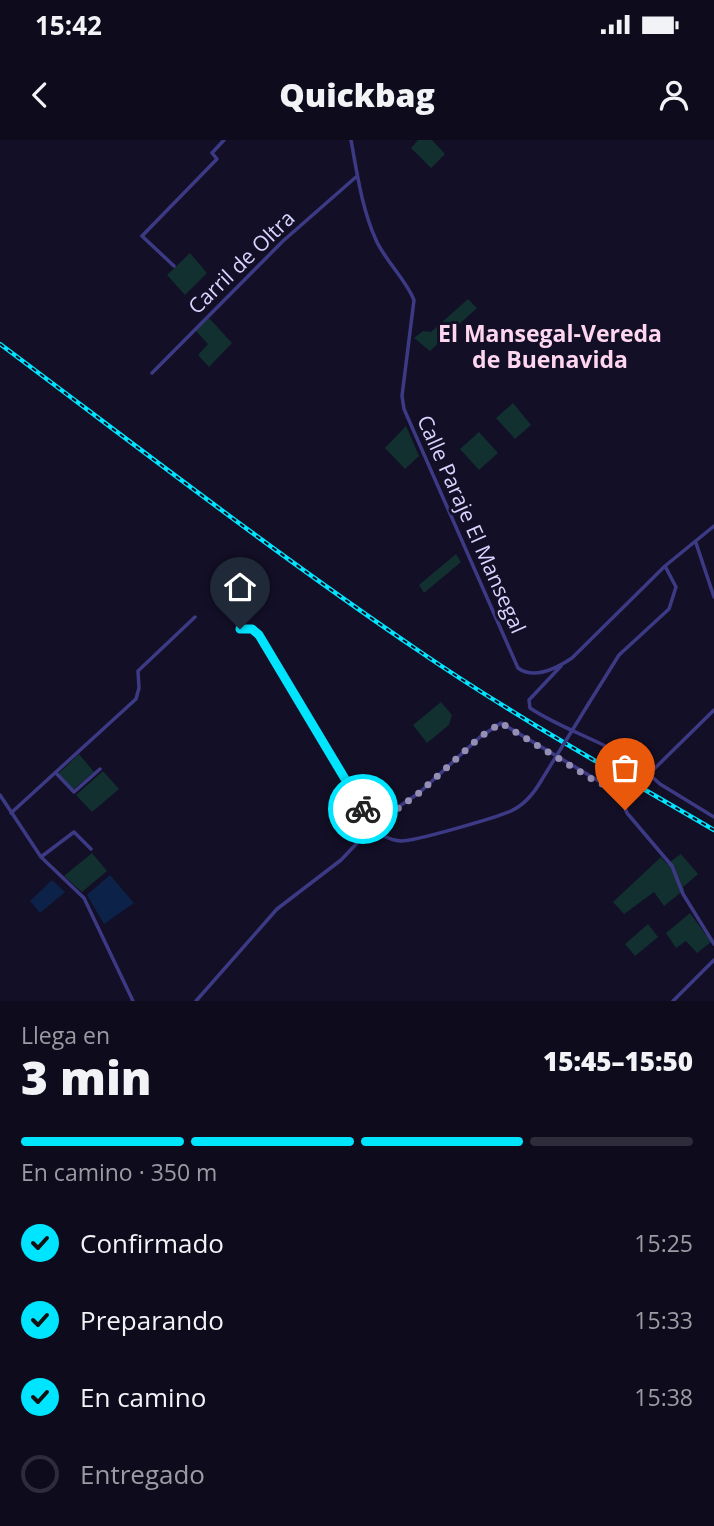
<!DOCTYPE html>
<html lang="es">
<head>
<meta charset="utf-8">
<style>
  :root { --surface:#0e0b1c; --page:#1c1929; --text:#f1f3f6; --muted:#9b9ba3; --line:#2e2b3b; --accent:#00e5ff }
  body { margin:0; font-family:"Open Sans",sans-serif; background:var(--page); color:var(--text); height:100vh; display:flex; flex-direction:column; font-size:26px; white-space:nowrap }
  * { box-sizing:border-box; margin:0 }
  p { font-size:23px; color:var(--muted) }
  .icon { flex:none; width:38px; height:38px; fill:none; stroke:currentColor; stroke-width:2; stroke-linecap:round; stroke-linejoin:round }
  .map { position:relative; height:861px; overflow:hidden }
  .side { display:flex; flex-direction:column; background:var(--surface); flex:1 }
  .side>* { flex:none }
  .pin { position:absolute; display:grid; place-items:center; width:60px; height:60px; color:#fff; margin:-72px -30px; border-radius:50% 50% 50% 0; rotate:-45deg; box-shadow:0 0 7px #0007 }
  .pin .icon { rotate:45deg }
  .courier { position:absolute; display:grid; place-items:center; width:70px; height:70px; margin:-35px; border:5px solid #00e5ff; border-radius:50%; background:#fff; color:#222; box-shadow:0 2px 9px #0007 }
  .headline em { font-style:normal; font-weight:800 }
  .headline div { display:flex; flex-direction:column-reverse }
  .headline { display:flex; align-items:center; justify-content:space-between; height:119px; padding:0 21px }
  h1 { font-size:46px; font-weight:800; line-height:52px }
  .bar { display:grid; grid-template-columns:repeat(4,1fr); gap:10px 7px; align-content:center; height:84px; padding:0 21px }
  .bar i { height:9px; border-radius:5px; background:var(--line) }
  .bar .current { background:var(--accent) }
  .bar p { grid-column:span 4 }
  ol { padding:0 21px; list-style:none }
  li { display:flex; align-items:center; gap:21px; height:77px }
  li p { margin-inline-start:auto }
  li .icon { padding:7px; border-radius:50%; background:var(--accent); color:#111; stroke-width:4 }
  li:last-child { color:var(--muted) }
  li i { width:38px; height:38px; border:4px solid var(--line); border-radius:50% }
  .status { display:flex; justify-content:space-between; align-items:center; height:49px; padding:0 35px; background:var(--surface); direction:ltr }
  .status svg { height:19px; fill:currentColor }
  header { display:flex; justify-content:space-between; align-items:center; height:91px; padding:0 21px; background:var(--surface); font-size:32px; font-weight:800 }
  .map>svg:first-child { display:block }
  .green { fill:#12302f }
  .water { fill:#0c2248 }
  .lines { fill:none; stroke-linecap:round; stroke-linejoin:round }
  .street { stroke:#3d3a85; stroke-width:3.5 }
  .rail-casing { stroke:#00e5ff; stroke-width:4.5 }
  .rail { stroke:#130f26; stroke-width:2; stroke-dasharray:5; stroke-linecap:butt }
  .street-bridge { stroke:#3d3a85; stroke-width:3.5 }
  .done { stroke:#948fb3; stroke-width:7; stroke-dasharray:0 12.6 }
  .route { stroke:#00e5ff; stroke-width:9 }
  .labels { text-anchor:middle; dominant-baseline:central; stroke-width:6; stroke-linejoin:round; paint-order:stroke }
  .street-label { font-size:21px; fill:#d9d4ff; stroke:#130f26 }
  .neighbourhood-label { font-size:23px; font-weight:bold; fill:#ffd6f0; stroke:#130f26 }
</style>
</head>
<body>
<div class="status"><b>15:42</b><svg viewBox="0 0 49 12"><path d="M0 12V9h3v3zM5 12V6h3v6zM10 12V3h3v9zM15 12V0h3v12zM26 1h20v11H26zM47 4h2v5h-2z"/></svg></div>
<header><svg class="icon" aria-label="back" viewBox="0 0 24 24"><path d="M15 5l-7 7 7 7"/></svg>Quickbag<svg class="icon" aria-label="person" viewBox="0 0 24 24"><circle cx="12" cy="8" r="4"/><path d="M4 21q1-7 8-7t8 7"/></svg></header>
<div class="map">
<svg width="714" height="861" viewBox="0 0 714 861">
  <rect width="100%" height="100%" fill="#130f26"/>
  <path class="green" d="M418,0H432L445,14L431,28L411,8Z
    M190,113L207,133L185,155L167,135Z
    M468,159L477,168L430,211L414,198L423,191L431,192Z
    M209,178L232,203L209,227L198,215L208,204L196,191Z
    M513,263L531,285L515,299L496,278Z
    M406,286L419,316L405,329L385,308Z
    M479,292L498,313L479,330L460,309Z
    M456,414L461,422L424,453L419,445Z
    M441,562L452,575L449,585L427,603L413,585Z
    M79,614L94,632L73,650L58,634Z
    M103,631L119,649L92,672L76,655Z
    M92,713L107,731L82,752L64,736Z
    M681,714L698,734L683,747L684,750L664,766L654,752L624,774L613,762L661,717L667,724Z
    M690,773L711,802L697,813L686,801L676,808L666,793Z
    M648,784L658,797L635,816L625,804Z"/>
  <path class="water" d="M110,735L134,763L104,784L87,755Z
    M52,740L65,752L40,773L30,761Z"/>
  <g class="lines">
    <path class="street" d="M351,0C357,33 362,69 376,100C386,122 405,138 414,160L402,256L404,269L518,528C534,540 557,528 572,518L665,426L714,386
      M174,126L142,96L217,19L212,13L224,0
      M152,233L283,101L356,37
      M696,403L714,457
      M229,471L240,489H252L259,495L374,686
      M561,526L529,560L530,568C567,593 614,603 649,634
      M589,563L619,515L669,469L676,447L665,426
      M714,570L649,634L660,644L714,677
      M56,633L74,652L100,629
      M0,655L41,717L84,758L133,861
      M11,673L136,559L139,548L138,531L195,477
      M372,688C381,694 390,701 401,701C416,701 495,678 511,671C524,665 534,653 541,641
      M41,717L74,692L91,709
      M196,861L277,769L341,720L379,680L419,653L480,597L501,583L619,653L627,673L672,726L683,754L714,804
      M673,861L714,820"/>
    <defs>
      <path id="rail" d="M0,204C139,308 276,414 419,511C514,576 615,632 714,690"/>
    </defs>
    <use href="#rail" class="rail-casing"/>
    <use href="#rail" class="rail"/>
    <path class="street-bridge" d="M541,641L589,563"/>
  </g>
  <g class="lines">
    <path class="done" d="M363,669L374,686L419,653L480,597L501,583L592,639L616,651L625,670"/>
    <path class="route" d="M240,489H252L259,495L363,669"/>
  </g>
  <g class="labels">
    <g class="street-label">
      <text transform="translate(241 122) rotate(-44)">Carril de Oltra</text>
      <text transform="translate(472 384) rotate(66)">Calle Paraje El Mansegal</text>
    </g>
    <g class="neighbourhood-label">
      <text x="550" y="193">El Mansegal-Vereda<tspan x="550" dy="26">de Buenavida</tspan></text>
    </g>
  </g>
</svg>
<div class="pin" style="left:625px;top:670px;background:#ea580c"><svg class="icon" aria-label="bag" viewBox="0 0 24 24"><path d="M5 8h14l-1 12H6zM9 8a3 3 0 0 1 6 0"/></svg></div>
<div class="pin" style="left:240px;top:489px;background:#1f2937"><svg class="icon" aria-label="home" viewBox="0 0 24 24"><path d="M3 11l9-7 9 7M6 9v11h12V9"/></svg></div>
<div class="courier" style="left:363px;top:669px"><svg class="icon" aria-label="bike" viewBox="0 0 24 24"><circle cx="6" cy="16" r="4"/><circle cx="18" cy="16" r="4"/><path d="M6 16l4-8h5l3 8M10 8l3 8H6M13 5h3"/></svg></div>
</div>
<section class="side">
<div class="headline"><div><h1>3 min</h1><p>Llega en</p></div><em>15:45–15:50</em></div>
<div class="bar"><i class="current"></i><i class="current"></i><i class="current"></i><i></i><p>En camino · 350 m</p></div>
<ol>
<li><svg class="icon" aria-label="check" viewBox="0 0 24 24"><path d="M5 12l5 5 9-10"/></svg>Confirmado<p>15:25</p></li>
<li><svg class="icon" aria-label="check" viewBox="0 0 24 24"><path d="M5 12l5 5 9-10"/></svg>Preparando<p>15:33</p></li>
<li><svg class="icon" aria-label="check" viewBox="0 0 24 24"><path d="M5 12l5 5 9-10"/></svg>En camino<p>15:38</p></li>
<li><i></i>Entregado</li>
</ol>
</section>
</body>
</html>
